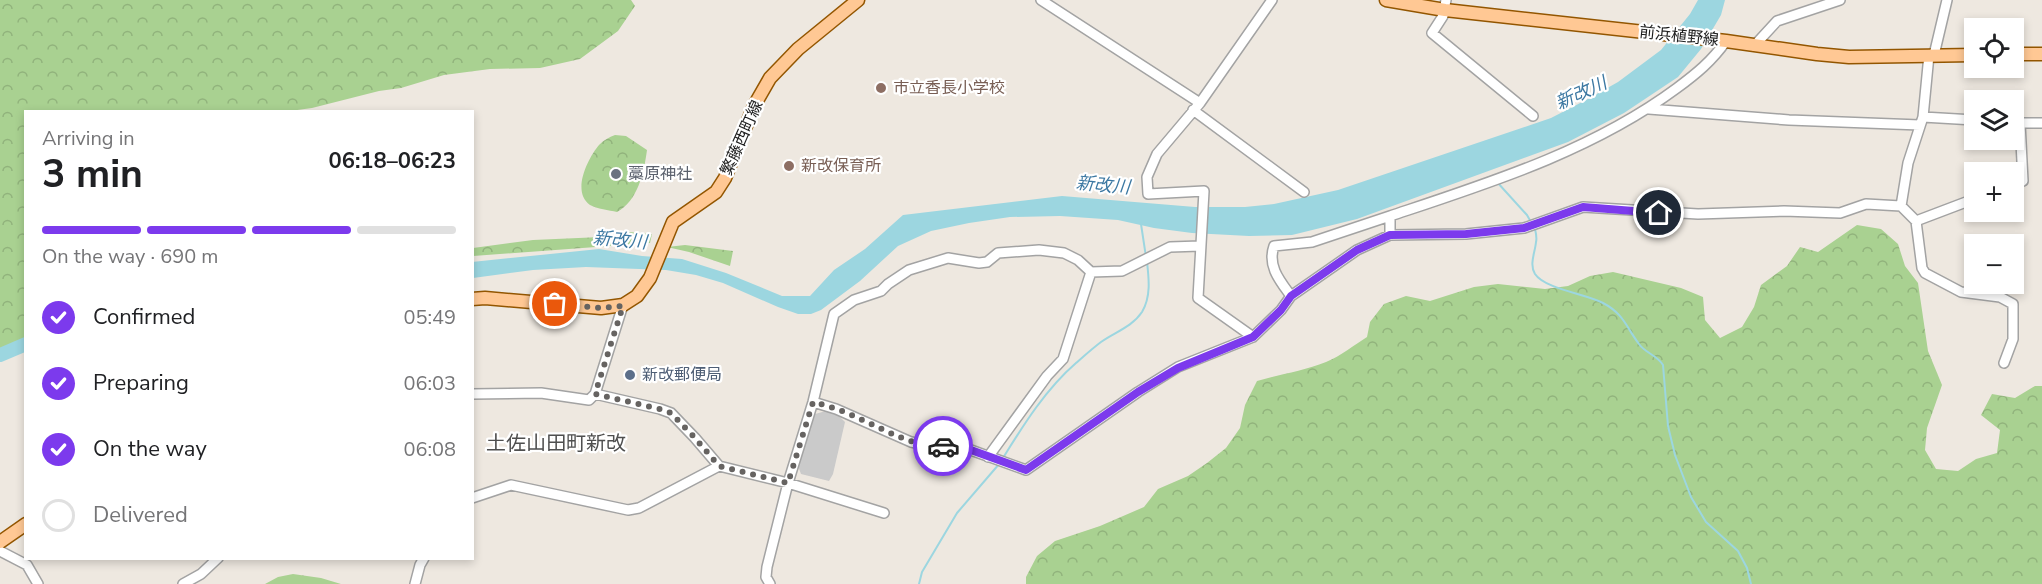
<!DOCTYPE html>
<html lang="en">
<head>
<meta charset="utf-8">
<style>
  :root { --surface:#fff; --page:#f2f2f2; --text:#202124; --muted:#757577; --line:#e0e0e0; --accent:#7c3aed }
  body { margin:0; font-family:"Nunito Sans","Noto Sans JP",sans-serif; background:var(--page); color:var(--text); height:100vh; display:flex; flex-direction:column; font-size:22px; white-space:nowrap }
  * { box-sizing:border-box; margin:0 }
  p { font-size:20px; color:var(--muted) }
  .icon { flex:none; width:33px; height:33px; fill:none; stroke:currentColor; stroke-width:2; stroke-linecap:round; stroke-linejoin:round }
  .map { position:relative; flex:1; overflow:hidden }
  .sheet { position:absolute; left:24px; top:110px; width:450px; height:450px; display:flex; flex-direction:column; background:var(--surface); border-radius:0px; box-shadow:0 3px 9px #0003 }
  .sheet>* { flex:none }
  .fabs { position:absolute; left:1964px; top:18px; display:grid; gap:12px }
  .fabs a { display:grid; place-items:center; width:60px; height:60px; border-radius:0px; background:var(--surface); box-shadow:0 3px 9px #0003; font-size:30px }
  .pin { position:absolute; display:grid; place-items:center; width:51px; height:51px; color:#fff; margin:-26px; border:3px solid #fff; border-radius:50%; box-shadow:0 2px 6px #0007 }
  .courier { position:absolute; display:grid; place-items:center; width:60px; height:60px; margin:-30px; border:4px solid #7c3aed; border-radius:50%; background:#fff; color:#222; box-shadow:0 2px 8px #0007 }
  .overview em { font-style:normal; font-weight:700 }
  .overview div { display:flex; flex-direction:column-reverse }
  .overview { display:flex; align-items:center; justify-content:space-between; height:102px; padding:0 18px }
  h1 { font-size:39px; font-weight:700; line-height:45px }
  .bar { display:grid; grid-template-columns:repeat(4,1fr); gap:9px 6px; align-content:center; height:72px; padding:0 18px }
  .bar i { height:8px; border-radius:4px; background:var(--line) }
  .bar .current { background:var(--accent) }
  .bar p { grid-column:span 4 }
  ol { padding:0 18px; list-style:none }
  li { display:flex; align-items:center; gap:18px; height:66px }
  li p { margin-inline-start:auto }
  li .icon { padding:6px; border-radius:50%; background:var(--accent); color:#fff; stroke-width:4 }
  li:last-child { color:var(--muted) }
  li i { width:33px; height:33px; border:3px solid var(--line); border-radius:50% }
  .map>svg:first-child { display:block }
  .religious { fill:#cacaca }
  .forest { fill:url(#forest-crowns) }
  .water { fill:#9cd6e0 }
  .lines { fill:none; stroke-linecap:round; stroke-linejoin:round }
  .stream { stroke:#9cd6e0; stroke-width:2 }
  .river { stroke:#9cd6e0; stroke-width:14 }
  .minor-casing { stroke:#a3a3a3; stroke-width:12 }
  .major-casing { stroke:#935600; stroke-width:15 }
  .minor { stroke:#fff; stroke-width:9 }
  .major { stroke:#ffc894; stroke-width:12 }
  .done { stroke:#666361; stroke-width:6; stroke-dasharray:0 10.8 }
  .route { stroke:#7c3aed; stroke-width:8 }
  .education-dot { fill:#8d6e63; stroke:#fff; stroke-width:2 }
  .worship-dot { fill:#6b7280; stroke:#fff; stroke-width:2 }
  .service-dot { fill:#5c6f8a; stroke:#fff; stroke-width:2 }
  .labels { text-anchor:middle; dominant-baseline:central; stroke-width:4.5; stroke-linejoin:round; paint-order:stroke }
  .street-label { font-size:16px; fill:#1c1c1c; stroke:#fff }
  .education-label { font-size:16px; fill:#785e54; stroke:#fff; text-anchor:start }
  .worship-label { font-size:16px; fill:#5b616d; stroke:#fff; text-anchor:start }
  .service-label { font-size:16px; fill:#4e5e75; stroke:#fff; text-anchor:start }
  .water-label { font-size:18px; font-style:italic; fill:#3c78a2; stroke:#fff }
  .quarter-label { font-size:20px; fill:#4f4f4f; stroke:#fff }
</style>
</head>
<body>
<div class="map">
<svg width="2042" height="584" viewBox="0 0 2042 584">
  <defs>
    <pattern id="forest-crowns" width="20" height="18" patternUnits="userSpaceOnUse" patternTransform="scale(1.5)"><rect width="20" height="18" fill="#a9d191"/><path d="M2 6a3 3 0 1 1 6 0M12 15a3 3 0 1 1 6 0" fill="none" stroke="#91b37c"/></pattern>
  </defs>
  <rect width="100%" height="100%" fill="#eee8e0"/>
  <path class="religious" d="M826,411L837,414L845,422L833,474L829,481L801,474L798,466L809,425L815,414Z"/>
  <path class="forest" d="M0,0H631L635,6L618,31L580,59L540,68L490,69L444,75L401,88L379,91L312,108L290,111H26L25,339L0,351Z
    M615,135L626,136L647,150C644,172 638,201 617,212C609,210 597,209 590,205C571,192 588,158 599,145C604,140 609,137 615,135Z
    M1857,225L1881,229L1898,244L1905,266L1918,283L1928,351L1942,385L1927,428L1925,450L1936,469L1958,471L1976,459L1997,453L2000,430L1981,415L1992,394L2015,398L2035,386H2042V584H1026V577L1037,556L1055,541L1100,526L1144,507L1158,489L1188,476L1207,463L1226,448L1240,428L1245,405L1257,381C1280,374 1304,371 1326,362C1341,356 1354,345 1367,337L1370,322L1384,304L1406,296L1430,301L1474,287L1498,284L1545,289L1568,286L1590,276L1613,272L1681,288L1703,297L1705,320L1720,338L1742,327L1754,307L1761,285L1787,266L1800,247L1818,252Z
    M629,232L652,234L650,243L473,256V248L533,240L601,237Z
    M685,245L733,251L730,266L689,252L667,247Z
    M293,574L321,578L341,584H265L278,577Z"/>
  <path class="water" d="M1698,0H1725L1721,15L1701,49L1678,77L1624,113L1568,142L1357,219L1292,235L1249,236L1192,233L1154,228L1118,220L1060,216L1010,217L969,223L931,231L898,246L860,281L821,310L811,314H798L778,307L723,283L696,275L666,270L586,267L533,270L473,278L472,262L599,249L642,256L682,259L726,273L782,296H810L834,270L865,249L903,215L1062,196L1195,207H1245L1274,204L1338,190L1551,118L1586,100L1618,82L1661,50L1690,14Z"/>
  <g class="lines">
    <path class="stream" d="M1497,182L1527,215L1532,224
      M1141,224L1146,257
      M1535,229C1536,233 1537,238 1536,242C1535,253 1529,264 1535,274C1545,289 1586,294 1603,303C1624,314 1626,327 1639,344C1645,353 1657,355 1663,365L1668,426L1675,455L1691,497L1706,522L1738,551L1747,568L1751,584
      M1003,458C1024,424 1046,389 1076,363C1084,356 1093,348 1101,342C1115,332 1132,327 1142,312C1151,297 1149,279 1147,262
      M919,584L922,572L957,513L1000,463"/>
    <path class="river" d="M0,355L26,344"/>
    <defs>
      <path id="minor" d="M1041,0L1200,103
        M1446,0L1443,16L1432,33L1533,116
        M1754,46L1777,21L1840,0
        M1934,55L1947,0
        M1649,109L1789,120L1920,125
        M1193,110L1304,192
        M1923,117L1974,120
        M2013,123H2042
        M2013,185L2023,181L2020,123
        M1901,206L1908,163L1923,117L1929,55
        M1916,221L1922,268L1925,273L1961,292L2000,297L2013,304V339L2004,363
        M1390,235V216C1489,183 1592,151 1677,88C1696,74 1712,61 1726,41
        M1291,296C1280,281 1267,266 1274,246L1312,242L1390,216
        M1253,337L1198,298L1204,191L1148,194L1147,177L1157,154L1200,103L1272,0
        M472,394L541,393L589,400L595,394L623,305
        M595,394L660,409L671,413L695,438L719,466L788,483L884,513
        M813,402L836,409L911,442L931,446L957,445L1026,470L1138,392L1178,367L1253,337L1281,310L1291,296L1357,250L1390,235L1466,234L1524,228L1583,207L1698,214L1784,211L1840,213L1866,204L1901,206L1916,221L1974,199
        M988,457L1047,376L1063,359L1091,272
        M472,498L511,485L628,510L639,508L719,466
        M0,551L27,565L38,584
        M183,584L201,574L218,558
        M415,584L420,565L424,558
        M770,584L766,577L767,567L788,483L813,402L834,314L854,300L881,291L888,284L909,270L948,258L979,263L987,262L998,253L1039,250L1064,253L1078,260L1091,272L1122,271L1170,247L1200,246"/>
      <path id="major" d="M1386,0L1445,10L1726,41L1817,54L1849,57L1974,55
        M2013,54H2042
        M472,299L485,298L601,308L623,305L637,296L650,278L673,222L716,192L725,178L754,106L770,78L798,49L858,0
        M0,542L26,524"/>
    </defs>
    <use href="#minor" class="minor-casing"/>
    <use href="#major" class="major-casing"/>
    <use href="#minor" class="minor"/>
    <use href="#major" class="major"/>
  </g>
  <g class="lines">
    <path class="done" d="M555,304L601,308L623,306L595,394L660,409L671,413L695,438L719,466L788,483L813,402C829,406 844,411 858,418C886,430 912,447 943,446"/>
    <path class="route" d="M943,446L957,445L1026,470L1138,392L1178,368L1253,337L1281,310L1291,296L1357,250L1390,235L1466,234L1524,228L1583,207L1659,213"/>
  </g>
  <g class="education-dot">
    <circle cx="881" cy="88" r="6"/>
    <circle cx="789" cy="166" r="6"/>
  </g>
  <circle class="worship-dot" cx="616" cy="174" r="6"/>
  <circle class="service-dot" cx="630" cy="375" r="6"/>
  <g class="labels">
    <g class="street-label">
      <text transform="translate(1679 36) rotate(6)">前浜植野線</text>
      <text transform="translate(742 138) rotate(-66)">繁藤西町線</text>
    </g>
    <g class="education-label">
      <text x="893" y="88">市立香長小学校</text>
      <text x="801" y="166">新改保育所</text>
    </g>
    <g class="worship-label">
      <text x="628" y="174">藁原神社</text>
    </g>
    <g class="service-label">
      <text x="642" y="375">新改郵便局</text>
    </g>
    <g class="water-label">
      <text transform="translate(1581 93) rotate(-25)">新改川</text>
      <text transform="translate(1103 185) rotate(5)">新改川</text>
      <text transform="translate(620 240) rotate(5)">新改川</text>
    </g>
    <g class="quarter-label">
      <text x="556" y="443">土佐山田町新改</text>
    </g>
  </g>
</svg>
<div class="fabs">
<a><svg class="icon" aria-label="locate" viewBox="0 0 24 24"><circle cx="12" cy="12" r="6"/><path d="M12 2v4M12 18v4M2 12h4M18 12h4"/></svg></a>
<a><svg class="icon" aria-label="layers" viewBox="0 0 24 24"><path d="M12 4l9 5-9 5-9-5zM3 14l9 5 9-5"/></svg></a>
<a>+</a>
<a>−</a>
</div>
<div class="pin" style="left:555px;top:304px;background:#ea580c"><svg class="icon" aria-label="bag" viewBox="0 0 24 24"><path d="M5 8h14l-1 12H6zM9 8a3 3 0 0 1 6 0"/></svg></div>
<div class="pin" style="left:1659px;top:213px;background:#1f2937"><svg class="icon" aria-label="home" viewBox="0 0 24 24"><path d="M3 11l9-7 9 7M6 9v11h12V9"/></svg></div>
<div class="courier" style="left:943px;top:446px"><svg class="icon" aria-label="car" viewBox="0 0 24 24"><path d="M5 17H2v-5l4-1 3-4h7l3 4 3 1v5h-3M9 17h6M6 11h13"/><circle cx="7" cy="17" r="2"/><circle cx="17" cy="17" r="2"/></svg></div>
<section class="sheet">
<div class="overview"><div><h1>3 min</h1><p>Arriving in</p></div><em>06:18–06:23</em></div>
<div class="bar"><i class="current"></i><i class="current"></i><i class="current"></i><i></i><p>On the way · 690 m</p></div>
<ol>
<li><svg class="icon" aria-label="check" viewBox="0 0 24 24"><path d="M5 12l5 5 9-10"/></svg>Confirmed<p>05:49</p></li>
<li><svg class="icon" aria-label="check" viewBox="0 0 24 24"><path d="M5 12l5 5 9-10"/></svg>Preparing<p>06:03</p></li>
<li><svg class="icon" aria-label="check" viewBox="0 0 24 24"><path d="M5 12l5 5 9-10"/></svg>On the way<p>06:08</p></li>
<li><i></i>Delivered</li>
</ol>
</section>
</div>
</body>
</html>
